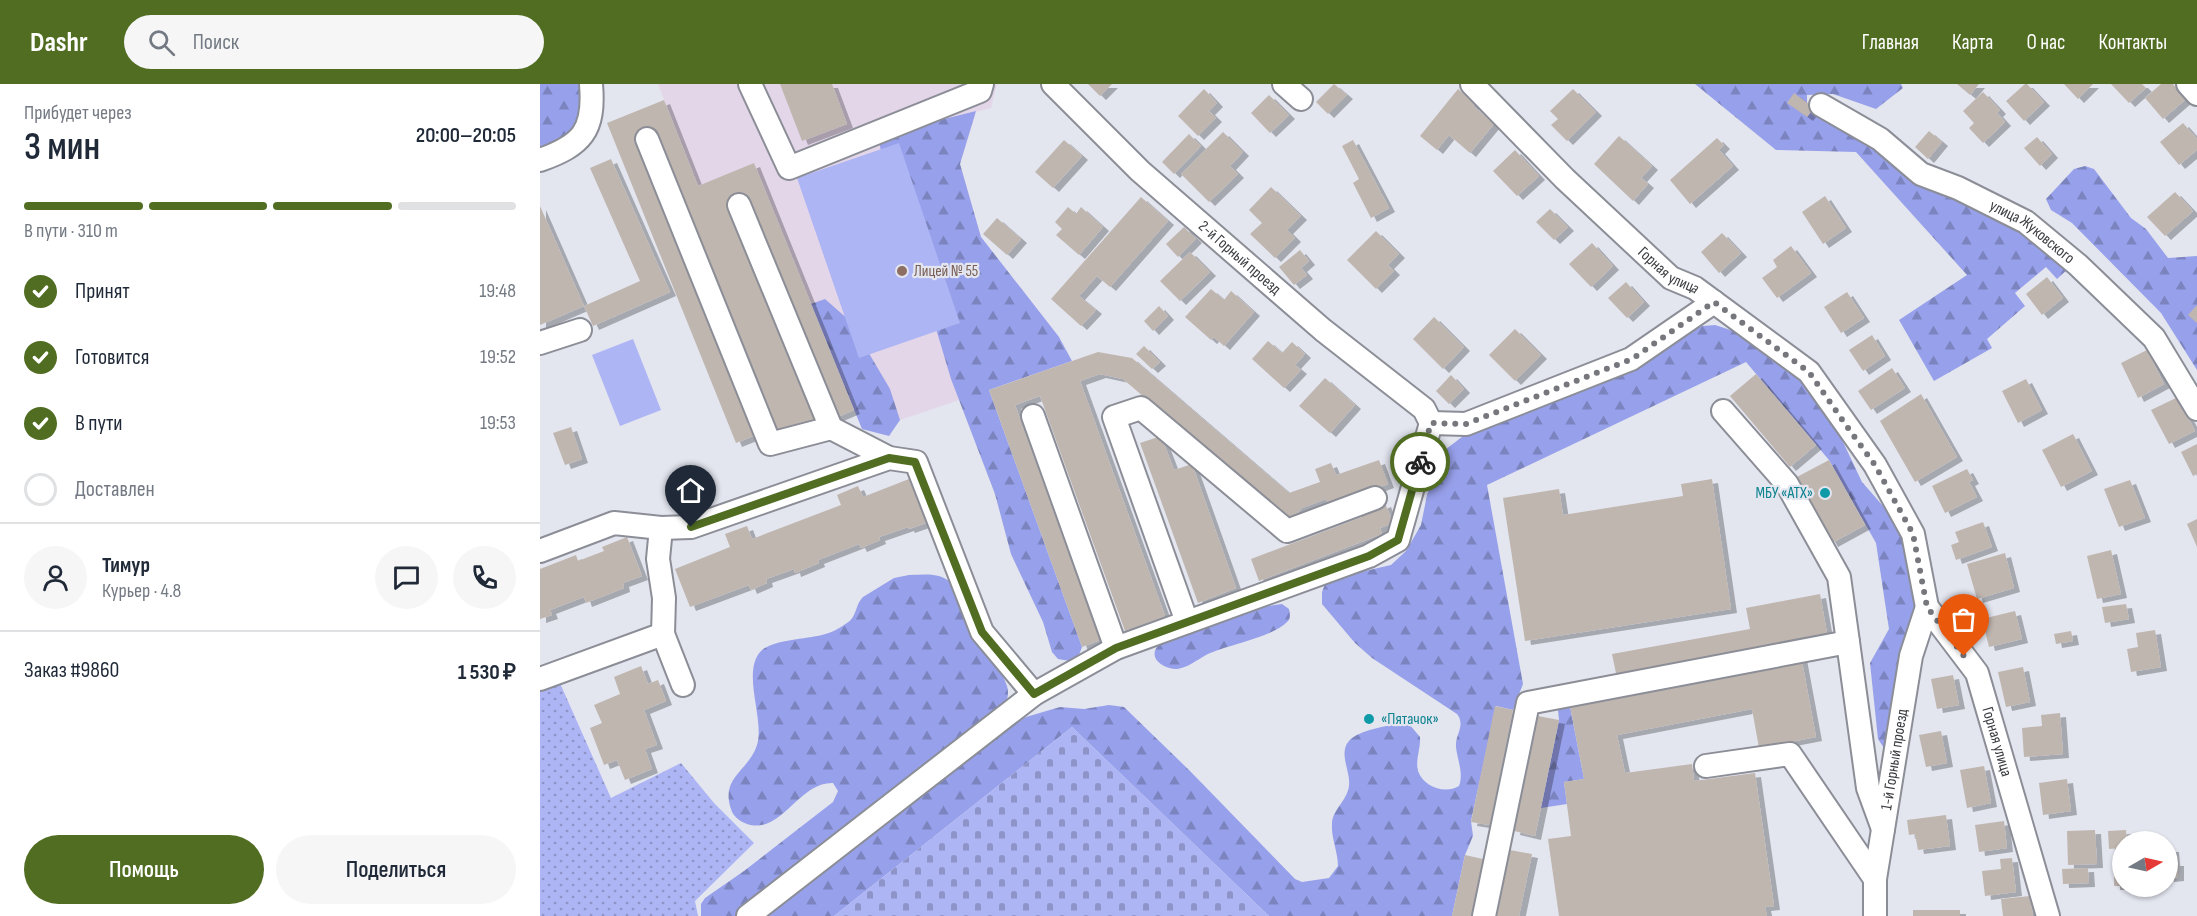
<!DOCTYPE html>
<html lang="ru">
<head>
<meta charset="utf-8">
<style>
  :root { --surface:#fff; --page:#f6f6f7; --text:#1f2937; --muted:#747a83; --line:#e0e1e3; --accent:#506d22 }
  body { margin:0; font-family:"Sofia Sans Condensed",sans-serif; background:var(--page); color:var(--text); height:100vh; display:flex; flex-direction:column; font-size:22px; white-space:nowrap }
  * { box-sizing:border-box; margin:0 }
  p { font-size:20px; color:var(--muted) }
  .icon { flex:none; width:33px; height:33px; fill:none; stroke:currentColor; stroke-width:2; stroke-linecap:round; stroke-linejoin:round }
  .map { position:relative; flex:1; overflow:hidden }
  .side { display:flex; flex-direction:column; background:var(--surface); width:540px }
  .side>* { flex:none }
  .needle { width:39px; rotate:81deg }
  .tools { position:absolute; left:1572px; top:747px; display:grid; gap:12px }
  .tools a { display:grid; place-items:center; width:66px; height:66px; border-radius:50%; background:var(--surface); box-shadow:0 2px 4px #0004; font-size:30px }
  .pin { position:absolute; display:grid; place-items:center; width:51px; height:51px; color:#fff; margin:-62px -26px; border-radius:50% 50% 50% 0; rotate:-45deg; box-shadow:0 0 6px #0007 }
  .pin .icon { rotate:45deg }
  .courier { position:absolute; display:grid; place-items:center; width:60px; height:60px; margin:-30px; border:4px solid #506d22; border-radius:50%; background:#fff; color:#222; box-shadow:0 2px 8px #0007 }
  .head em { font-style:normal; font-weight:600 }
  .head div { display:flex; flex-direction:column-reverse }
  .head { display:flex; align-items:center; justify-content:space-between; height:102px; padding:0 24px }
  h1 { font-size:39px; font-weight:600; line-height:45px }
  .bar { display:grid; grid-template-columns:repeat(4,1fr); gap:9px 6px; align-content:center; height:72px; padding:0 24px }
  .bar i { height:8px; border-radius:4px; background:var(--line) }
  .bar .on { background:var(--accent) }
  .bar p { grid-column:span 4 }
  .line { display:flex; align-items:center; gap:15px; padding:0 24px; border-top:2px solid var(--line) }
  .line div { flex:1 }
  .round { display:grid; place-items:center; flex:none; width:63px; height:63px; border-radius:32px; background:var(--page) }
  ol { padding:0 24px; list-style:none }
  li { display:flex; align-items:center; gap:18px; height:66px }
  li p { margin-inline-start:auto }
  li .icon { padding:6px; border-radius:50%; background:var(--accent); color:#fff; stroke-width:4 }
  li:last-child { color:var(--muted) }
  li i { width:33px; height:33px; border:3px solid var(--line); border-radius:50% }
  .button { display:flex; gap:12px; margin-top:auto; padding:12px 24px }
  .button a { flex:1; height:69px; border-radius:36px; background:var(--accent); color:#fff; font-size:24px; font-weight:600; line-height:69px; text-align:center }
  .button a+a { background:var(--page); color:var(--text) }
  header { display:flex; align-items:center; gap:36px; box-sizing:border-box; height:84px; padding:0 30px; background:var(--accent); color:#fff }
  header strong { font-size:28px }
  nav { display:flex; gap:33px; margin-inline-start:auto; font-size:21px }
  .search { width:420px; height:54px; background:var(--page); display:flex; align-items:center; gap:15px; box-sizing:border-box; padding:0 21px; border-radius:33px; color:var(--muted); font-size:22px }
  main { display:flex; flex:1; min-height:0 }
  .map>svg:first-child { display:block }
  .education { fill:#e4d6e9 }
  .forest { fill:url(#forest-firs) }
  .cemetery { fill:url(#cemetery-stones) }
  .park { fill:url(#park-dots) }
  .pitch { fill:#adb5f4 }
  .building { fill:#c0b6b0; filter:url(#shadow) }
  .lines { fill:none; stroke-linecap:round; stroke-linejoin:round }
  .minor-casing { stroke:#8c8e97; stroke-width:26 }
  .minor { stroke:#fff; stroke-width:22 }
  .done { stroke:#76777d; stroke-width:6; stroke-dasharray:0 10.8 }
  .route { stroke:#506d22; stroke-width:8 }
  .education-dot { fill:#8d6e63; stroke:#e3e5ef; stroke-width:2 }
  .culture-dot { fill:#0f9aa8; stroke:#e3e5ef; stroke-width:2 }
  .labels { text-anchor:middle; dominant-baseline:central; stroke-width:4.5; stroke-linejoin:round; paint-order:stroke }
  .street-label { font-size:16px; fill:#3b3c40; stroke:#e3e5ef }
  .education-label { font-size:16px; fill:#785e54; stroke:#e3e5ef; text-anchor:start }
  .culture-label { font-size:16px; fill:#0d838f; stroke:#e3e5ef; text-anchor:end }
</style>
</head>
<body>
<header>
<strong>Dashr</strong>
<div class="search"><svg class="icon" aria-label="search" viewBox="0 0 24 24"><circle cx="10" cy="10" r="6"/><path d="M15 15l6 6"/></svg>Поиск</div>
<nav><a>Главная</a><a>Карта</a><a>О нас</a><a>Контакты</a></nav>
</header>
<main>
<section class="side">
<div class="head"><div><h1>3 мин</h1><p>Прибудет через</p></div><em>20:00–20:05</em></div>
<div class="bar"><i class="on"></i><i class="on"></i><i class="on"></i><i></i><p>В пути · 310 m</p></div>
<ol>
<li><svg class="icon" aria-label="check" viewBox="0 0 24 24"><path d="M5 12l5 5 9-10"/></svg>Принят<p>19:48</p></li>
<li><svg class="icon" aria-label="check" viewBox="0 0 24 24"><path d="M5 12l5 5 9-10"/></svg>Готовится<p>19:52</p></li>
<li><svg class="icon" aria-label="check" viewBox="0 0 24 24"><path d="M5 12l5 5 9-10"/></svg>В пути<p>19:53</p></li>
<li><i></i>Доставлен</li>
</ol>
<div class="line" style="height:108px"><a class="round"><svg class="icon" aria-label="person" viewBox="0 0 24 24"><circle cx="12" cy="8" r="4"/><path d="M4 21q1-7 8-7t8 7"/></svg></a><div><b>Тимур</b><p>Курьер · 4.8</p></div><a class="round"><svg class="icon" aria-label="chat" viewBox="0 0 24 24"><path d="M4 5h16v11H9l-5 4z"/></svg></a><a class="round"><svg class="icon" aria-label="phone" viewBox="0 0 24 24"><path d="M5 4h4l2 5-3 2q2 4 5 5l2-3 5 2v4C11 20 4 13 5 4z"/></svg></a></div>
<div class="line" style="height:78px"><div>Заказ #9860</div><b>1 530 ₽</b></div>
<div class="button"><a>Помощь</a><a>Поделиться</a></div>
</section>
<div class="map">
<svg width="1657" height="832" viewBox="0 0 1657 832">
  <defs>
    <pattern id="forest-firs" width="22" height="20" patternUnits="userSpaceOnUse" patternTransform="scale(1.5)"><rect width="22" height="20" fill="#97a0ea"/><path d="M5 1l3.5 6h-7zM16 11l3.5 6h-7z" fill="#7c84bf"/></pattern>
    <pattern id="cemetery-stones" width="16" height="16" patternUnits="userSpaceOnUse" patternTransform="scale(1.5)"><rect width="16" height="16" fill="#adb5f4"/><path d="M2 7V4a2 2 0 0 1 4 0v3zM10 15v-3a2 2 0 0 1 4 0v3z" fill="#8e94c7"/></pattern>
    <pattern id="park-dots" width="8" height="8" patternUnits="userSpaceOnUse" patternTransform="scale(1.5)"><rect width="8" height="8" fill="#adb5f4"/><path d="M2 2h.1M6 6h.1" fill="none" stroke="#8e94c7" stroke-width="1.8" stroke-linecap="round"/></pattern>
    <filter id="shadow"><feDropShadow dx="6" dy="4" stdDeviation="0" flood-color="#0004"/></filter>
  </defs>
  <rect width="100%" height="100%" fill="#e3e5ef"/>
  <path class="education" d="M118,0H457L451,24L436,28L420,80L441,153L519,253L449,306L360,336L314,326L214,80L158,102Z"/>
  <path class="forest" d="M0,0H45L42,31L30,53L0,69Z
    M1155,0H1361L1363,4L1336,25L1293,10L1267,11V25L1308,42L1373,98L1417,113L1483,146L1529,184L1517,195L1506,183L1475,209L1485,222L1447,255L1452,264L1394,297L1359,236L1427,191L1316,68L1236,66Z
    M436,27L420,80L441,153L519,253L532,277L449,306L542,563L539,571L530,577L518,575L512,568L503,538L471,470L455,410L411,295L388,218L348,103L339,57L353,48Z
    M1545,82L1554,85L1591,134L1606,145L1628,174L1657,172V286L1621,229L1532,139L1511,126L1506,115L1534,85Z
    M285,215L310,237L350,305L360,336L349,352L322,345L271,220Z
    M1175,241L1200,249L1260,296L1293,337L1322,398L1357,438L1377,506L1351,654L1344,664L1338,655L1330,579L1349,545L1336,459L1289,376L1206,278L947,401L983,600L973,626L956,622L931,737L933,752L925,771L912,832H729L532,643L294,832H220L474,640L486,633L520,623L544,625L569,621L584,623L649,686L755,795L762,798L789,794L798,782C798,768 791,754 792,740C792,726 807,717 809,702C811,688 798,669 809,657C818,646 848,642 862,639L869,640L880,653C881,664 875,676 878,687C884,704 906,710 919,702C924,689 917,675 916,663C915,650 926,642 917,630L832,574L815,559L782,520V508L785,500L812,490L851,481L866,467L881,441L887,411L902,368L930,347L1152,243Z
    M369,491C383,491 397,488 409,497C418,503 464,589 467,602C469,609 468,614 465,620L205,822L195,832H161V820L165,814L204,787L293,718L298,707L293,699C258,698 242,751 207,740C199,737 193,732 191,725C180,693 209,687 217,661C225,635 201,588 221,567C232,556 266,555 282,551C291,549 300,544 307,539C317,533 315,521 323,513L354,494Z
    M742,520L749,525C750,530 751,535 747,538C731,554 686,561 666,571C657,576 647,584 637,585C626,585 608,576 617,563C620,560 624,557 628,554L721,523Z
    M1029,617L1044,695L1024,698L1027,720L1001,724L1019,636L1018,626Z"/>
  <path class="cemetery" d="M532,643L729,832H294Z"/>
  <path class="park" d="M19,597L71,714L141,679L174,719L214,759L155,817L158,832H0V603Z"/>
  <path class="pitch" d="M359,59L420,239L319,274L257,94Z
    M93,255L121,326L80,342L52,271Z"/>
  <path class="building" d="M240,0H292L307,40L262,57Z
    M548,0H572L560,12Z
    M794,0L807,11L788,30L776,18Z
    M1417,0H1439L1430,11Z
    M1485,0H1487L1504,18L1484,37L1466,17Z
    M1524,0H1553L1538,15Z
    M1571,0H1602L1606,4L1589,19Z
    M1621,0H1633L1646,15L1623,35L1605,14Z
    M664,5L677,19L669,27L676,34L658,52L638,32Z
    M918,5L935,19L933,22L954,40L930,69L909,51L897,66L880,52Z
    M1033,5L1056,28L1027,57L1011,41L1018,35L1010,27Z
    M1443,8L1460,26L1457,29L1465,38L1443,59L1429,44L1434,39L1423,27Z
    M1254,9L1274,24L1267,33L1247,19Z
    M729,11L749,31L730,49L711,29Z
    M124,16L158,102L214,79L314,326L293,335L291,331L234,350L231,345L196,359L67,39Z
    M1643,39L1657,55V66L1639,81L1620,58Z
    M1389,47L1402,58L1388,75L1375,63Z
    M683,48L703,68L690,82L698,90L669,118L641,90Z
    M649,50L661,62L634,90L622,78Z
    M1079,52L1112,82L1101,94L1108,100L1093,117L1054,80Z
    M1497,53L1512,70L1500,82L1484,64Z
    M1177,54L1184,61L1179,66L1193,82L1150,120L1130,96Z
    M524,56L542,72L513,104L495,88Z
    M813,56L849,124L831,134L813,99L819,95L802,62Z
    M975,66L999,92L977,112L953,87Z
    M71,75L130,208L53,242L44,222L100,197L50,84Z
    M731,103L761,132L747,146L755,154L735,174L710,150L722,139L709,126Z
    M1635,108L1653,127L1625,152L1607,133Z
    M1285,112L1306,144L1283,160L1262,128Z
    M601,113L628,137L570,203L557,192L539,212L556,226L541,242L511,215Z
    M0,122L44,222L0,241Z
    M528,123L536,130L541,123L563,143L539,171L516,151L522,145L515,138Z
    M1010,125L1028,143L1014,156L996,138Z
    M457,134L481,155L467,171L443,150Z
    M644,143L656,155L638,173L626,160Z
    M836,147L859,170L848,181L854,187L836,205L807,176Z
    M1182,149L1201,169L1179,189L1161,168Z
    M1052,159L1073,182L1051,203L1029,180Z
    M1251,162L1271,189L1237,214L1222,194L1237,183L1233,176Z
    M760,166L769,177L761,184L767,191L754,201L739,183Z
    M650,168L670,188L640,217L620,197Z
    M1507,193L1523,214L1502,231L1486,210Z
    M1086,198L1104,218L1087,234L1068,214Z
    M671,205L684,216L691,207L714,228L684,262L674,253L671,256L645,233Z
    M1307,208L1324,234L1301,249L1284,223Z
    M1657,221V239L1648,231Z
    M619,222L628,232L613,247L604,237Z
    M894,233L924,263L903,285L873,255Z
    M975,245L1001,271L975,297L949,271Z
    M1332,251L1345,272L1323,287L1309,266Z
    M728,257L742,269L752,258L765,270L755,281L761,286L744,304L712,275Z
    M604,262L620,278L612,285L596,270Z
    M1607,266L1624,300L1598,314L1581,279Z
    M558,268L592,274L749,409L780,398L775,385L791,379L796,391L839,376L848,400L789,422L786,415L762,424L749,438L583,295L560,290L540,297L625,532L585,547L500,312L475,321L560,556L542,563L449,306Z
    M1352,284L1365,304L1331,326L1318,307Z
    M1216,290L1276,361L1250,383L1190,312Z
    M911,291L924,305L909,320L896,307Z
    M785,294L815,321L790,349L759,322Z
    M1486,295L1502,326L1478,339L1462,307Z
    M1381,310L1417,373L1375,398L1340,337Z
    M1638,313L1655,347L1629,360L1611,326Z
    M31,343L42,375L25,381L13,349Z
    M1533,350L1552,387L1521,403L1502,366Z
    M621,352L634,386L652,380L696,504L658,519L600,359Z
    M1657,360V390L1653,392L1641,368Z
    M1289,376L1325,441L1292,459L1255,394Z
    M1427,385L1433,396L1429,398L1437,413L1405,429L1392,402Z
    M369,395L386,439L369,445L368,443L339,453L340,456L321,464L319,460L278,476L279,479L255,489L254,485L226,495L227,499L211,506L209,501L150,523L135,485L190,463L185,450L207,442L212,455L301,421L297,411L318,402L323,413Z
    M1172,395L1191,525L985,557L963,414L1019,405L1023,431L1143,412L1141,400Z
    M1590,396L1605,434L1579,443L1564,405Z
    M845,419L853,439L840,444L842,450L719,497L711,475L822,433L821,429Z
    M1657,435V463L1647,440Z
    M1443,438L1452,463L1416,476L1411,461L1419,458L1415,448Z
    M87,453L102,492L83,499L84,504L46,519L44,513L10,526L12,531L0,535V485L36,471L38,477L64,467L62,463Z
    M1571,466L1581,510L1557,515L1547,472Z
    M1465,469L1474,504L1437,515L1427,480Z
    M1280,510L1288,555L1077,594L1072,570L1210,545L1206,524Z
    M1586,520L1589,535L1565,539L1562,523Z
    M1475,527L1482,555L1449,563L1442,535Z
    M1615,546L1621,583L1591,588L1587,565L1598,563L1596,549Z
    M1531,547L1533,557L1516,560L1514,550Z
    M1261,572L1276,653L1219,664L1212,625L1077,651L1085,689L1152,680L1154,697L1215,689L1234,822L1225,823L1227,832H1019L1008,755L1031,752L1024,698L1044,695L1029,617Z
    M101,582L108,600L118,596L126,617L104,626L117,661L105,665L112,685L85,696L77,676L64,681L50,644L62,639L54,621L80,610L74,593Z
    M1483,583L1490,618L1466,623L1458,588Z
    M1413,591L1419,621L1397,625L1391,595Z
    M955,622L973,626L950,741L931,738Z
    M1520,629L1523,670L1484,673L1482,644L1502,642L1501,631Z
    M998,632L1019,636L995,752L974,747Z
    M1401,647L1407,679L1386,683L1379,651Z
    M1444,682L1451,719L1427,724L1420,686Z
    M1527,695L1531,727L1503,731L1499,699Z
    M1406,731L1410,762L1378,766L1375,750L1369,751L1367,736Z
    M1464,737L1467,764L1439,768L1435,741Z
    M1555,746L1557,780L1528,781L1527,747Z
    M1586,746L1587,758H1582V764L1569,765L1568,747Z
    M1628,764H1633L1634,778H1638V793L1628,794Z
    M970,766L992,770L979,832H957Z
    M925,771L943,775L931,832H912Z
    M1472,774L1476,808L1445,812L1442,787L1461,785L1460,775Z
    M1548,784L1549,799L1523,800L1522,785Z
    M1582,790V802H1574V791Z
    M1490,812L1493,832H1463L1461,815Z
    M1373,826H1420V832H1373Z"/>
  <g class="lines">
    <defs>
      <g id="minor">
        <path d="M210,0L249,84L440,7L442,0"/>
        <path id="s1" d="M513,0L600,87L783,246L884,325L891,339"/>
        <path d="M744,0L761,15"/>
        <path id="s2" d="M932,0L1025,95L1131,194L1155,204L1269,288L1335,381L1373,450L1387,523L1437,589L1508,832"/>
        <path d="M1648,0L1657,10"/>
        <path id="s3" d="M1281,21L1340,55L1381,90L1418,104L1486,138L1538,181L1614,254L1657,325"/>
        <path d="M107,55L230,360L291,344L349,374"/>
        <path d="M0,76C42,61 55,47 51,0"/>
        <path d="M199,121L291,344"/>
        <path d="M0,259L40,246"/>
        <path d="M1183,327L1247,400L1299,493L1308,558"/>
        <path d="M493,332L576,564"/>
        <path d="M891,339L926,340L1091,275L1174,218"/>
        <path d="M0,467L74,439L121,444L151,443L349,374L376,378L442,548L494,610"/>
        <path d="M647,538L574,333L601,324L747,447L835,414"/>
        <path d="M123,550L143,601"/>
        <path d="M0,595L123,550L124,514L118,475L121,444"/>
        <path d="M1166,682L1250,670L1335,795"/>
        <path d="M208,832L494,610L576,564L829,472L858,456L891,339"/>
        <path d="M944,832L988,619L1308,558L1328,704L1343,745"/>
        <path id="s4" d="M1335,832V795L1371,572L1387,523"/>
      </g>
    </defs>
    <use href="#minor" class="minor-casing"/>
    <use href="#minor" class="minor"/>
  </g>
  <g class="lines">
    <path class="done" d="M880,378L891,339L926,340L1092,275L1174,218L1269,288L1308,344L1335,381L1373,450L1387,523L1424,572"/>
    <path class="route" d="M151,443L349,374L375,378L442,548L494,610L576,564L829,472L858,456L880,378"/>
  </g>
  <circle class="education-dot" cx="362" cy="187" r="6"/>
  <g class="culture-dot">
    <circle cx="1285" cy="409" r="6"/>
    <circle cx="829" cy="635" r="6"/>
  </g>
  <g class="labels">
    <g class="street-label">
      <text stroke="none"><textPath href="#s3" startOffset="248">улица Жуковского</textPath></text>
      <text stroke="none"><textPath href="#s1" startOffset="255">2-й Горный проезд</textPath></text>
      <text stroke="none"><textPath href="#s2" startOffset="272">Горная улица</textPath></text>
      <text stroke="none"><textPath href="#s2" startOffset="867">Горная улица</textPath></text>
      <text stroke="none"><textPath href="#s4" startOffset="158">1-й Горный проезд</textPath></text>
    </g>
    <g class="education-label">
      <text x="374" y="187">Лицей № 55</text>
    </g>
    <g class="culture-label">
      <text x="1273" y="409">МБУ «АТХ»</text>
      <text x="841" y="635" text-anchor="start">«Пятачок»</text>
    </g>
  </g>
</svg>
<div class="tools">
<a><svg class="needle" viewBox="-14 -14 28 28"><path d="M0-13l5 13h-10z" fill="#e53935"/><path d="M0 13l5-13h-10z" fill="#747a83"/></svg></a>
</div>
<div class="pin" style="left:1424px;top:572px;background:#ea580c"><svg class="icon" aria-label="bag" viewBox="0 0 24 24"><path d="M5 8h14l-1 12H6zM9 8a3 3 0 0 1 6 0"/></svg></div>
<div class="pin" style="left:151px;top:443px;background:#1f2937"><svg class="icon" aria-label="home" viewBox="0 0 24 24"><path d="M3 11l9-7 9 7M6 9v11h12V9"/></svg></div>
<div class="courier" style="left:880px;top:378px"><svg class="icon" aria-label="bike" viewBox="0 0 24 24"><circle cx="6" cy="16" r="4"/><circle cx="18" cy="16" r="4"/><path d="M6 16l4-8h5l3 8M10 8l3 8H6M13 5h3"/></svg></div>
</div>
</main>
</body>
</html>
